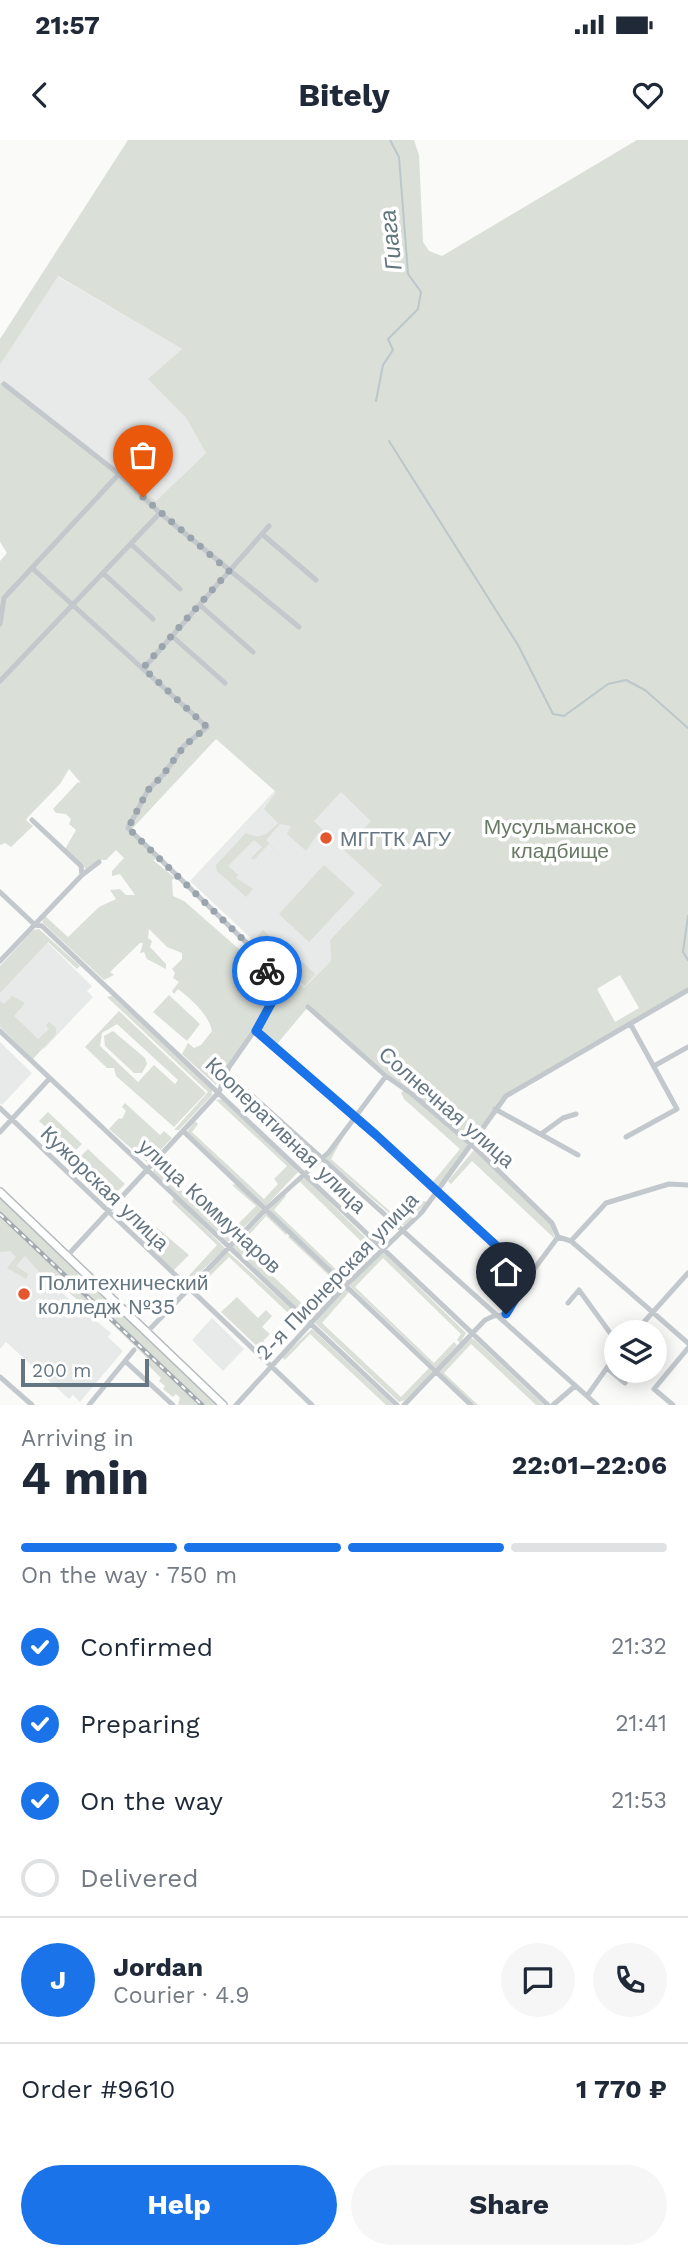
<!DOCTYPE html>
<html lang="en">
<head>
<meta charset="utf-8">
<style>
  :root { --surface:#fff; --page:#f6f6f7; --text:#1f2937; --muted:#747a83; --line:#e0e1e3; --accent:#1a73e8 }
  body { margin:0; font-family:"Work Sans",sans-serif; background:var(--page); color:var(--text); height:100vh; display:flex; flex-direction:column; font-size:26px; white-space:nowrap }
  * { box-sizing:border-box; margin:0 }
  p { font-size:23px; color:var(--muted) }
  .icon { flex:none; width:38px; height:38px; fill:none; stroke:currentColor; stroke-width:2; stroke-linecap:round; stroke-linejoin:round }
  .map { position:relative; height:1265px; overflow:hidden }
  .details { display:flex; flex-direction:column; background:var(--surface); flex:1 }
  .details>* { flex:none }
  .tools { position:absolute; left:604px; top:1180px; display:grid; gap:14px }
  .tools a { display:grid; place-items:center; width:63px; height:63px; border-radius:50%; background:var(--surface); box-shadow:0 4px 18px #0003; font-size:35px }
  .scale { position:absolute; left:21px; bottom:18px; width:128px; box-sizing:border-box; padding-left:7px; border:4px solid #657683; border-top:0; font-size:19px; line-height:24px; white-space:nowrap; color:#657683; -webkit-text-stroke:5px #fff; paint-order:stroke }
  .pin { position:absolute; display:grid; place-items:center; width:60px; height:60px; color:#fff; margin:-72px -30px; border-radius:50% 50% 50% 0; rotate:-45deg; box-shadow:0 0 7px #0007 }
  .pin .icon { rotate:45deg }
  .courier { position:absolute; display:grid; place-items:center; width:70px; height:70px; margin:-35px; border:5px solid #1a73e8; border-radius:50%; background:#fff; color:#222; box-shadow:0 2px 9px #0007 }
  .overview em { font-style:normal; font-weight:700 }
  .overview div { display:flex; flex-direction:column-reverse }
  .overview { display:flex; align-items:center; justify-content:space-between; height:119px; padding:0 21px }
  h1 { font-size:46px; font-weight:700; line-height:52px }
  .bar { display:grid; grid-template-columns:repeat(4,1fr); gap:10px 7px; align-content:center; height:84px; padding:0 21px }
  .bar i { height:9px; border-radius:5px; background:var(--line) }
  .bar .selected { background:var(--accent) }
  .bar p { grid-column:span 4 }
  .line { display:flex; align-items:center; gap:18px; padding:0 21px; border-top:2px solid var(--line) }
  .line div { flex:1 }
  .round { display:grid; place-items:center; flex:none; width:74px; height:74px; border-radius:37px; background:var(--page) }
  ol { padding:0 21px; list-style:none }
  li { display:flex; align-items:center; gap:21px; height:77px }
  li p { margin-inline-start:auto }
  li .icon { padding:7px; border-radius:50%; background:var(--accent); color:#fff; stroke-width:4 }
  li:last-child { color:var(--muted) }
  li i { width:38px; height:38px; border:4px solid var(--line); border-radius:50% }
  .cta { display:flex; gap:14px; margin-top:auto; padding:14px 21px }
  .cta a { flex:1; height:80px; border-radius:42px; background:var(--accent); color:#fff; font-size:28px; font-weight:700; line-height:80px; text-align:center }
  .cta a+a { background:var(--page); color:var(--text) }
  .status { display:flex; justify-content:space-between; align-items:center; height:49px; padding:0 35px; background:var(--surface); direction:ltr }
  .status svg { height:19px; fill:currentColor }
  header { display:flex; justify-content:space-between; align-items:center; height:91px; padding:0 21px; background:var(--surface); font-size:32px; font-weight:700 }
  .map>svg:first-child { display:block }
  .built { fill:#e8e9e9 }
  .green { fill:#dadfd7; fill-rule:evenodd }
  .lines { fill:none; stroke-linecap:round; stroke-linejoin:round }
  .stream { stroke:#bbc7cb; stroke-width:2 }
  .major-casing { stroke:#b5babe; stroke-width:10 }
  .minor { stroke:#c3c8cc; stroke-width:5 }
  .major { stroke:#fff; stroke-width:7 }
  .rail-casing { stroke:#a2aab0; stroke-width:4.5 }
  .rail { stroke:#fff; stroke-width:2; stroke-dasharray:5; stroke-linecap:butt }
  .done { stroke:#99a4ac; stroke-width:7; stroke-dasharray:0 12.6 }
  .route { stroke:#1a73e8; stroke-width:9 }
  .poi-dot { fill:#e4572e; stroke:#fff; stroke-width:2.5 }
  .labels { text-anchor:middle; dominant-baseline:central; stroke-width:7; stroke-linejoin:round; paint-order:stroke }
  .park-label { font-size:21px; fill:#687a64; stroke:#fff }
  .poi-label { font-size:21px; fill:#657683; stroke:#fff; text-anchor:start }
  .street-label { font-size:21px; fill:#657683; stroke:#fff }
  .water-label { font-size:23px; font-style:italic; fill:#60757c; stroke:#fff }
</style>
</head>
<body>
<div class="status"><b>21:57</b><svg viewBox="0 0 49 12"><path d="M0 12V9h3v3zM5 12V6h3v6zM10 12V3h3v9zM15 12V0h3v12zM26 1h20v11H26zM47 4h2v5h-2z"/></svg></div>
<header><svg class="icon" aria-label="back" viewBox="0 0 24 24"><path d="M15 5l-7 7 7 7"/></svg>Bitely<svg class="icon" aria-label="heart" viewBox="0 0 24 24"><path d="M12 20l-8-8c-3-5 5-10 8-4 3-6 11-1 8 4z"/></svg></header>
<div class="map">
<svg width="688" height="1265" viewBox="0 0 688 1265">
  <rect width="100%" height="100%" fill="#fafaf8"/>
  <path class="built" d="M57,136L182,209L149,239L186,278L206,313L152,365L73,298L0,242V225Z
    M354,566L382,745L330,800L331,821L304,848L190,741Z
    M46,801L92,846L87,851L93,857L44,909L0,867V849Z
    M0,902L32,933L2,965L0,963Z
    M0,1089L54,1147L57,1144L63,1149L61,1152L111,1193L108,1197L123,1211L80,1262L73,1255L69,1259L6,1202L0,1209Z
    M212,1178L244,1209L223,1231L192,1200Z"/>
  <path class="green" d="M128,0H414L419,15L423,102L429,111L442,116L637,0H688V850L506,956L472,1005L308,867L277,904L258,890C287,852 272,856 268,816L304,848L331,821L330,800L382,745L344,710L371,681L341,652L314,681L329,696L322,706L319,703L323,698L318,693L306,711L287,694L291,686L280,684L266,700L280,715L269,704L254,720L251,718L262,707L254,700L228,726L238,735L236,738L253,749L246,757L217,731L216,725L246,693C260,700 266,695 278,683L264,669L276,652L216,599L130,691L157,719L153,720L175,738L172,740L173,756L184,761L256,824L267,844L268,857L262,875L216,945L182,914L188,903L194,908L201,905L212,891C209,875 192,860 178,849L174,854L172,851L179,842L173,838L175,833L172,829L182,819V813L167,807L149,789L148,798L152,801L150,807L166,824V829L147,819L144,812L140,813L143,803H140L110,832L114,835L104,840L42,782L45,776L68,797L99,767L116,759L110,750L120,749L126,755H135L120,734L112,736V731L124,718L116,710L106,720H98L86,729L65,709L76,690L69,684L71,679L66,674L56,673L53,669L78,642L81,643L69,629L60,644L28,677L26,680L33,686L11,707L5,703L0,705V421L7,413L0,402V242L156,361L206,313L186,278L148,239L182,209L58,136L0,225V199ZM620,835L639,868L615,882L597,849Z
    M324,725L355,753L309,802L279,774Z
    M39,789L80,826L77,829L48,802L0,853V826L33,790Z
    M263,790L280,806L275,813L282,808L293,818L288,826L297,817L315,834L305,846L254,800Z
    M169,855L200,884L187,901L153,872Z
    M12,856L25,863L14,876L38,899L49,889L46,885L49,882L56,888V894L33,919L0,887V861L4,864Z
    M112,856L212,949V955L179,990H174L208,952L107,857Z
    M119,871L206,953L174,987L116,936L114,928H107L85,907ZM117,884L178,940L175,944L154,925L138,942L100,906L102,893Z
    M113,891L145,918L147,924L142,933H134L105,906L104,896Z
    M404,950L467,1004V1008L437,1048L431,1044L460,1009L404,959L401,953Z
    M224,959L298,1032L265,1067L187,992L195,981L198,984L192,992L264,1059L278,1044L274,1039L287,1026L216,960Z
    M125,963L160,995L164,991L172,998L148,1023L109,989L119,978L122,979L126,971L122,967Z
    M48,972L82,1004L76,1010L68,1003L65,1005L39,981Z
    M347,990L331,1019L401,1081L421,1060L427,1062L404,1086L325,1018Z
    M88,1009L125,1044L117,1052L80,1017Z
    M474,1010L550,1083L555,1099L472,1021L451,1044L448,1041Z
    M155,1026L228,1094L256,1066L232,1045L236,1044L262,1070L228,1102L153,1033Z
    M305,1038L375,1107L376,1110L347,1141L343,1140L269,1070L284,1054L286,1056L274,1070L344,1137L369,1109L298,1040Z
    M174,1057L225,1108L188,1144L183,1142L217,1105L172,1062Z
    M0,1058L76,1131L84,1144L94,1148L217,1265H178L180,1258L176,1254L173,1257L163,1249L165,1246L159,1241L161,1238L145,1222L148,1219L103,1175L85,1167L64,1148L66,1145L62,1141L53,1148L25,1116L16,1126L28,1134L26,1139L7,1128L16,1117L10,1111L0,1112Z
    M266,1073L288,1092L286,1095L266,1076L240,1105L312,1173L338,1144L288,1097L290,1095L343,1145L313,1177H307L233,1107Z
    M156,1087L189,1115L173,1131L139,1100Z
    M227,1111L304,1180L303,1187L229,1117L194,1152V1148Z
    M382,1111L466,1193L460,1203L457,1200L461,1194L383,1118L355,1147L434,1223L454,1202L457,1205L436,1228L349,1145Z
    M344,1149L350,1151L322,1183L401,1257L429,1228L432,1232L405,1260L399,1262L315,1183Z
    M237,1157L258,1178L266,1170L272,1176L262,1187L270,1194L263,1201L270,1208L264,1213L221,1172Z
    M312,1189L393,1265H386L310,1194L285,1220L282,1217Z
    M471,1198L475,1200L544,1265H536L471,1204L444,1233L478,1265H472L438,1232Z"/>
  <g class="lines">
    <path class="stream" d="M376,261L383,225L393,210L388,199L418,169L421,152L408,134L399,17L390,0
      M389,301L518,505L553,574L564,576L608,544L626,540L645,550L688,588
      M688,776L683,812L688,820"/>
    <defs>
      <path id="major" d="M0,1052L223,1265"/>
    </defs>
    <use href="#major" class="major-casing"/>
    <path class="minor" d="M4,244L119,334L160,373L299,487
      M262,394L316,440
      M131,404L180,449
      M32,428L207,587L184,606L163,635L148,650L128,688L257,813L271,840V867L229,927L219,952L67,1116
      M103,433L153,479
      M201,466L253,512
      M0,484L4,458L119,334
      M173,497L225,543
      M143,529L269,386
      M0,541L160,373
      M32,680L81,726L82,735
      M0,752L35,785L42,786L548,1265
      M0,821L82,735L99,722
      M308,867L386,936L412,954L472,1005L552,1083L558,1097
      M0,891L397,1265
      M256,891L376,995L529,1136
      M654,926L688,907
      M224,943L233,941L256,959L597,1265
      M0,968L312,1265
      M495,969L578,1015
      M183,991L471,1265
      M0,992L50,938
      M541,994L563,978L576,974
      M626,997L677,969L631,885
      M558,1097L571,1101L688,1203
      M571,1101L606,1063L669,1044L688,1045
      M568,1163L579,1150L616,1201
      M497,1176L506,1174L529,1136L558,1097
      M147,1192L266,1069L329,1012L386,936
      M635,1192L688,1133
      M125,1221L173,1265
      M607,1228L625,1243
      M0,1237L32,1265
      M587,1256L616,1215
      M89,1265L134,1210
      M236,1265L346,1145L422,1072L506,956L688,850
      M404,1265L485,1180L496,1175
      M553,1265L575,1246
      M673,1265L654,1249L688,1208"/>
    <use href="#major" class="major"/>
    <defs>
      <path id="rail" d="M0,1074L202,1265"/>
    </defs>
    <use href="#rail" class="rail-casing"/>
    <use href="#rail" class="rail"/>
  </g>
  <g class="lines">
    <path class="done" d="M143,357L229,431L143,528L207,587L184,606L163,635L148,650L128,688L257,813L267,831"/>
    <path class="route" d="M267,831L273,860L256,891L376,995L529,1136L506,1174"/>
  </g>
  <g class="poi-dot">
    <circle cx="326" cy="698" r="7"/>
    <circle cx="24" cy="1154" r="7"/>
  </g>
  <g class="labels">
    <g class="park-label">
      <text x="560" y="686">Мусульманское<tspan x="560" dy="24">кладбище</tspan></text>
    </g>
    <g class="poi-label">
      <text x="340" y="698">МГГТК АГУ</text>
      <text x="38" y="1142">Политехнический<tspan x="38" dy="24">колледж №35</tspan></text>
    </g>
    <g class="street-label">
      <text transform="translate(447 967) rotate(41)">Солнечная улица</text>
      <text transform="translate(286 995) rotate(44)">Кооперативная улица</text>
      <text transform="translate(105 1048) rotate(44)">Кужорская улица</text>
      <text transform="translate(210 1066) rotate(43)">улица Коммунаров</text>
      <text transform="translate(337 1136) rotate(-46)">2-я Пионерская улица</text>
    </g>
    <g class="water-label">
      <text transform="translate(391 100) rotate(-96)">Гиага</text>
    </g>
  </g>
</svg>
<div class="tools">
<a><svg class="icon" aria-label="layers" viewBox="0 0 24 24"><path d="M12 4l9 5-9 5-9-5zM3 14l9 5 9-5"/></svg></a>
</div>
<div class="scale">200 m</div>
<div class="pin" style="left:143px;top:357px;background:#ea580c"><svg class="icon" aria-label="bag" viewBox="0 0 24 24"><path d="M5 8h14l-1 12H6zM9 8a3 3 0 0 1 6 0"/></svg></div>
<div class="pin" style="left:506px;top:1174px;background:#1f2937"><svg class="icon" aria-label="home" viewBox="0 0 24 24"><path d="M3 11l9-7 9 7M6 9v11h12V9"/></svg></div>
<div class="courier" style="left:267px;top:831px"><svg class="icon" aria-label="bike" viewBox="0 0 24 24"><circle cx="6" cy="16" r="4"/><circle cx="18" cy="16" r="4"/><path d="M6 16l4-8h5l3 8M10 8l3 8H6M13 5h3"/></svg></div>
</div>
<section class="details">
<div class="overview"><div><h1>4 min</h1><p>Arriving in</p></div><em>22:01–22:06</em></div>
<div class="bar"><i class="selected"></i><i class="selected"></i><i class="selected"></i><i></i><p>On the way · 750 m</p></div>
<ol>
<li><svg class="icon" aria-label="check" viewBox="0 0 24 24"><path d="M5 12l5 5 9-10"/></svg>Confirmed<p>21:32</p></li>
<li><svg class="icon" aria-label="check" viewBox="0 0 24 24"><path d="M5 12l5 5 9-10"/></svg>Preparing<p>21:41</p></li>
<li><svg class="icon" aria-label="check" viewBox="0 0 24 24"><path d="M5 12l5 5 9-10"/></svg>On the way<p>21:53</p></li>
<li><i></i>Delivered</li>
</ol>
<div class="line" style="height:126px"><b class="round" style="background:var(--accent);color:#fff">J</b><div><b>Jordan</b><p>Courier · 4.9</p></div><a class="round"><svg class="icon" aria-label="chat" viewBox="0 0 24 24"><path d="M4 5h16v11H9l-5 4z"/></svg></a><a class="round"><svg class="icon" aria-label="phone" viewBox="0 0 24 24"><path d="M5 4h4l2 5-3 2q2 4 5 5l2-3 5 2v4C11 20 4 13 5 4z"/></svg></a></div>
<div class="line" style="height:91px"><div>Order #9610</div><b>1 770 ₽</b></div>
<div class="cta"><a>Help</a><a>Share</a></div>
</section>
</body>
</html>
